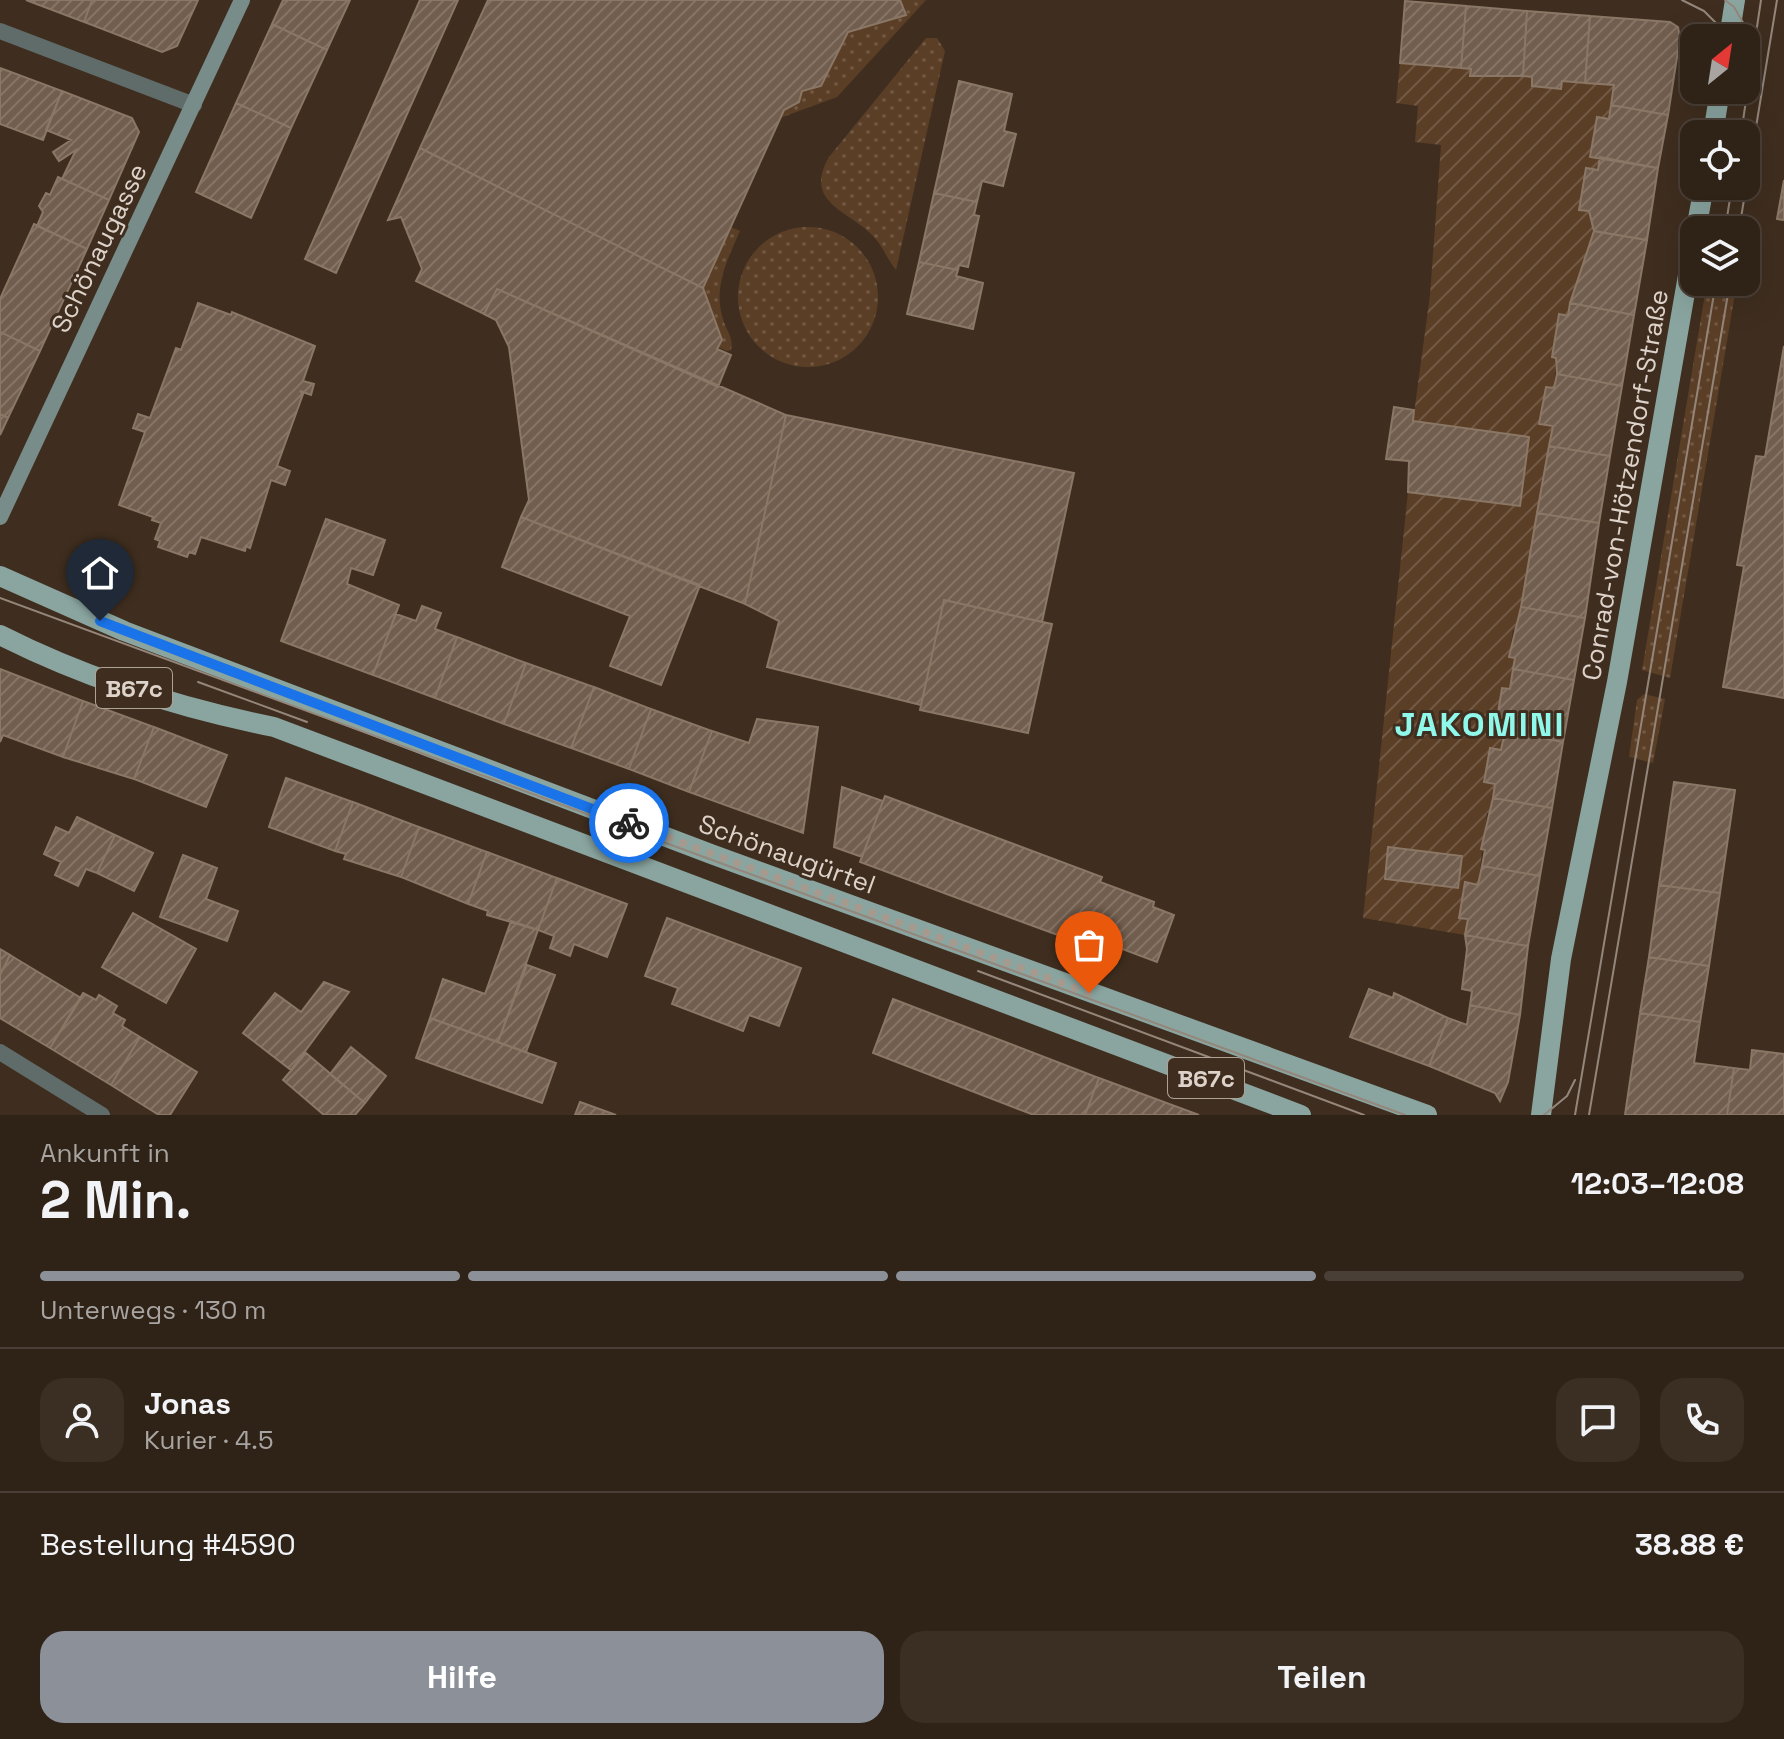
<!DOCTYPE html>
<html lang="de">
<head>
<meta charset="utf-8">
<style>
  :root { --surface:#2f2217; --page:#3b2f24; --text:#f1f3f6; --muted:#a7a4a1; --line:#4a3f36; --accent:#8c9099 }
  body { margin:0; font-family:"Space Grotesk",sans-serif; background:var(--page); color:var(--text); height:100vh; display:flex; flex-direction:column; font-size:30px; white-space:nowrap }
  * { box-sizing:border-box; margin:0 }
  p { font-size:26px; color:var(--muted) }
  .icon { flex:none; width:44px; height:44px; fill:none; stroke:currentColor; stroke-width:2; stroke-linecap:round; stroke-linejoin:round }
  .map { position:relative; height:1115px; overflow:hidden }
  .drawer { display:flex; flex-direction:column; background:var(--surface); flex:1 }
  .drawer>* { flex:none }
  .needle { width:52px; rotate:30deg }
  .fabs { position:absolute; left:1680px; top:24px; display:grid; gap:16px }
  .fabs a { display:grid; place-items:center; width:80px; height:80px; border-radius:16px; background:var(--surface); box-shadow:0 8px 32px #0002,0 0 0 2px var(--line); font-size:40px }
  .pin { position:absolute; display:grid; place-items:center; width:68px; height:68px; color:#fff; margin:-82px -34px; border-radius:50% 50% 50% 0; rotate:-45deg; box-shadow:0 0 8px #0007 }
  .pin .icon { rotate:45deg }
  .courier { position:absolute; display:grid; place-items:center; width:80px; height:80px; margin:-40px; border:6px solid #1a73e8; border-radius:50%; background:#fff; color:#222; box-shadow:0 2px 10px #0007 }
  .head em { font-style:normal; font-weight:600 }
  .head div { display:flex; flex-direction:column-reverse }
  .head { display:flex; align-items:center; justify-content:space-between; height:136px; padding:0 40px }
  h1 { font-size:52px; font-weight:600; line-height:60px }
  .bar { display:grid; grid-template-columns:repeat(4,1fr); gap:12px 8px; align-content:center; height:96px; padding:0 40px }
  .bar i { height:10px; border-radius:6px; background:var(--line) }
  .bar .selected { background:var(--accent) }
  .bar p { grid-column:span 4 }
  .line { display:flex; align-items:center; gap:20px; padding:0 40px; border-top:2px solid var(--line) }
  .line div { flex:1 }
  .round { display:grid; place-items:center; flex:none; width:84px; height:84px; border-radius:24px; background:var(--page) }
  .button { display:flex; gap:16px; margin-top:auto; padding:16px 40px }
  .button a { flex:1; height:92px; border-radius:24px; background:var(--accent); color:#fff; font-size:32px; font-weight:600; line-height:92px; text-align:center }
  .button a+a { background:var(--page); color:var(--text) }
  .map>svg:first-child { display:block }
  .grass { fill:url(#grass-dots) }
  .garden { fill:url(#garden-furrows) }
  .building { fill:url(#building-hatch); stroke:#8b7766; stroke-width:2 }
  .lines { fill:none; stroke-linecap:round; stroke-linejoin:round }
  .minor { stroke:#5f6c6a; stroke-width:16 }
  .secondary { stroke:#788c89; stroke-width:16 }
  .primary { stroke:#8aa5a0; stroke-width:20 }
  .tram { stroke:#94867b; stroke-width:2 }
  .done { stroke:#a6998e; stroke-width:8; stroke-dasharray:0 14.4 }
  .route { stroke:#1a73e8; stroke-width:10 }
  .labels { text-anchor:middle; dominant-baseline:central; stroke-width:6; stroke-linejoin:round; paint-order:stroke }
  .shield { fill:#3f2e1f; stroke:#aea297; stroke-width:2 }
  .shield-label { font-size:24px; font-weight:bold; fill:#ded3ca }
  .street-label { font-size:26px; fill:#ded3ca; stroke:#3f2e1f }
  .district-label { font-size:34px; font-weight:bold; letter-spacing:2px; fill:#90f8ea; stroke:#3f2e1f }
</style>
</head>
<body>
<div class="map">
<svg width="1784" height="1115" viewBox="0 0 1784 1115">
  <defs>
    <pattern id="grass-dots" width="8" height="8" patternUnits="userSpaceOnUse" patternTransform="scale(2)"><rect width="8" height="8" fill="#5b3e26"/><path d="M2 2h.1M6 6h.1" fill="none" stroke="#725944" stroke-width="1.8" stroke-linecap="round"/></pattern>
    <pattern id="garden-furrows" width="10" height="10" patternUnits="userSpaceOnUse" patternTransform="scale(2)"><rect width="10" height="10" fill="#5b3e26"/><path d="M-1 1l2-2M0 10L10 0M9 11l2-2" fill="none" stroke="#725944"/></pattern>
    <pattern id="building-hatch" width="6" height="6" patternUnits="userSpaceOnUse" patternTransform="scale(2)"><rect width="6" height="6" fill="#725e4e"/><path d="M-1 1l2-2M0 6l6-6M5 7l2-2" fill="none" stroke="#867466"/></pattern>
  </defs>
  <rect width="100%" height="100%" fill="#3f2e1f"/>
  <path class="grass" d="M900,0H926L837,97L780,118L784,110L799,102L802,91L821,86L848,32L906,15Z
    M926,38H937L945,51L896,270C887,259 882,244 871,234C847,210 803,202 829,157Z
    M731,227L740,231C727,260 713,288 723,319C726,331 734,337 731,350L727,351L718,347L722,339L703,288Z
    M738 297a70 70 0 1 1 140 0a70 70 0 1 1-140 0Z
    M1707,282H1737L1670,678L1642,670Z
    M1644,694L1665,699L1653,763L1629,757L1637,700Z"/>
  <path class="garden" d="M1400,63L1471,69V76L1532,77L1533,86L1561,89L1562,81L1614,85L1609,119L1597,117L1590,156L1600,157L1598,170L1586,169L1579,209L1589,211L1594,231L1568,316L1559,315L1552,357L1556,358L1554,388L1546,387L1539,423L1553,426L1517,630H1513L1509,656L1515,658L1510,689L1502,688L1497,718L1506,721L1490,813H1487L1478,885L1466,882L1460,918L1468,919L1465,935L1363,918L1408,492L1519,506L1529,437L1413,421L1430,295L1441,145L1415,142L1418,106L1396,103Z"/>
  <path class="building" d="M26,0H92L84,22Z
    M92,0H198L177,46L162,52L84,22Z
    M283,0H350L327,50L272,24Z
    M420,0H458L336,273L305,259Z
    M488,0H900L906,15L848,32L821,86L802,91L799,102L784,110L703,288L420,148Z
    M1405,1L1466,6L1461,68L1400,63Z
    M1466,6L1527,11L1523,76H1470L1471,69L1461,68Z
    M1527,11L1590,16L1585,83L1562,81L1561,89L1532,86V77L1523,76Z
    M1590,16L1670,22L1678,27L1680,38L1668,115L1611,105L1614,85L1585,83Z
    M272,24L327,50L291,128L236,103Z
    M0,68L62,91L43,140L0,124Z
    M959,81L1012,94L1004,131L1016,134L1003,186L982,181L977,202L934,193Z
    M62,91L132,118L139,132L109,200L62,179L76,150L59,161L53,152L71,140L46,130Z
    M236,103L291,128L251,218L196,192Z
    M1611,105L1668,115L1658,168L1590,157L1597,117L1609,119Z
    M420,148L703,288L722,340L717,349L731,355L718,387L497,289L484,314L416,281L422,269L401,217L388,220Z
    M1600,157L1658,168L1647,240L1594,231L1589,211L1579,210L1586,168L1598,170Z
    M58,177L109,200L87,249L37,226L43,212L39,206L46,193L50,195Z
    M1784,180V220L1777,219Z
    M934,193L977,202L974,215L979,216L968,267L959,265L958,270L919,262Z
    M34,224L87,249L40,351L0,332V299Z
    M1594,231L1647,240L1634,315L1570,303Z
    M919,262L958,270L956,276L983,283L973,329L907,314Z
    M497,289L786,415L745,604L521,517L529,500L509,347L496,320L484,314Z
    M198,303L231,315L232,312L315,346L303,381L314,384L311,395L300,391L303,394L277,466L290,471L285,485L271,480L250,548L246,546L245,551L201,537L195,554L189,552L187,557L158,547L160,541L155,539L161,523L152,520L153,517L119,505L145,432L133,428L138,414L150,418L176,348L181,350Z
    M1570,303L1634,315L1622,386L1557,374L1556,358L1552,357L1559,314L1568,316Z
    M0,332L40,351L8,418L0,414Z
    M1784,346V698L1723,687L1744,566L1737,565L1756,456L1765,457Z
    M1557,374L1622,386L1610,456L1549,446L1553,426L1539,424L1546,387L1554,388Z
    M1394,407L1414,410L1413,421L1529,437L1520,506L1408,492L1409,461L1386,459Z
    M0,414L8,418L0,435Z
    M786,415L1074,473L1042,622L944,600L921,705L767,667L779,621L745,604Z
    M1549,446L1610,456L1599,523L1537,513Z
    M1537,513L1599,523L1585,618L1521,607Z
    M521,517L700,585L661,685L610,666L630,616L502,567Z
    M326,519L385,540L373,575L351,568L347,584L399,605L373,675L281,641Z
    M944,600L1052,624L1028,733L920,710Z
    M422,606L441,613L435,629L457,637L435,698L373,675L396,614L416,621Z
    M1521,607L1585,618L1574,680L1513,669L1515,658L1509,657Z
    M457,637L526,663L504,724L435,698Z
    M526,663L594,687L571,748L504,724Z
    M0,669L83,701L63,757L3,735L0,742Z
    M1513,669L1574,680L1563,742L1505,731L1506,721L1497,719L1502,688L1510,689Z
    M594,687L651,709L629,769L571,748Z
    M83,701L154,727L134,779L63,757Z
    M651,709L712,731L689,792L629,769Z
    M757,719L818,727L803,833L689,792L712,731L749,743Z
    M154,727L227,755L206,807L134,779Z
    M1505,731L1563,742L1552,808L1493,798L1495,784L1484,782L1490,748L1501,750Z
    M286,778L353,802L335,851L269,827Z
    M1674,782L1735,790L1720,893L1659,885Z
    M842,787L883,801L862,857L834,847Z
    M885,796L1102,877L1100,882L1154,902L1153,907L1174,915L1157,962L1077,932L1074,941L860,862Z
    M1493,798L1552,808L1540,876L1482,866L1485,850L1481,849Z
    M353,802L419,827L401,877L344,859L346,854L335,851Z
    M77,817L115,835L97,873L86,869L78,886L55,875L61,862L44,854L56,827L69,833Z
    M419,827L487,852L468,904L401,877Z
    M115,835L153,853L134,891L97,873Z
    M1388,847L1462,856L1458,888L1385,879Z
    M487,852L557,878L538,930L487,915L488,911L468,904Z
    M183,855L217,868L206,899L238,911L227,941L160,917Z
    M1482,866L1540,876L1528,946L1465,935L1468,919L1459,918L1465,882L1478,885Z
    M557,878L627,904L607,957L574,944L570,956L550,948L554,936L538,930Z
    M1659,885L1720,893L1709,966L1649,957Z
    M133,913L196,949L166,1003L102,967Z
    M667,918L801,968L779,1026L749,1015L743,1031L672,1004L678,988L645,976Z
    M511,921L538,930L498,1042L430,1018L443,979L485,994Z
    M1465,935L1528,946L1520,1015L1470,1005L1472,991L1462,989L1467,949Z
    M0,949L10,955L0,975Z
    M10,955L81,998L50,1048L0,1018V975Z
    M1649,957L1709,966L1700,1022L1640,1013Z
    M527,965L555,975L526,1052L498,1042Z
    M324,982L349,992L291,1070L243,1033L275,993L301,1012Z
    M1369,989L1393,998L1394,993L1448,1018L1429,1066L1350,1037Z
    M83,993L96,1000L99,995L117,1006L113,1013L125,1020L122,1026L140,1037L111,1085L50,1048Z
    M893,999L1099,1078L1085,1115H1034L873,1053Z
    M1470,1005L1520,1015L1508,1082L1500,1101L1495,1093L1429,1066L1448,1018L1467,1025Z
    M1640,1013L1700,1022L1694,1063L1734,1068L1727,1115H1625Z
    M430,1018L556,1063L542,1103L416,1058Z
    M140,1037L197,1072L170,1115H159L111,1085Z
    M351,1047L386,1076L365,1103L330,1074Z
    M1752,1050L1784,1054V1115H1727L1734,1068L1750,1070Z
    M306,1053L365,1103L355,1115H324L283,1080Z
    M1099,1078L1199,1115H1085Z
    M580,1102L616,1115H575Z"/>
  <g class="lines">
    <path class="minor" d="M0,31L194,105
      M0,1052L102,1115"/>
    <path class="secondary" d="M0,517L242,0"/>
    <path class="primary" d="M1729,38L1735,0
      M1713,134L1720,90
      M1696,230L1704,186
      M0,576L124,631L711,854L1427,1115
      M0,635C85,678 180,708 274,727L1301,1115
      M1541,1115L1561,959L1617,682L1694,241"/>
    <path class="tram" d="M1682,0L1704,11L1731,38
      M1725,0L1734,7L1756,45
      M1741,134L1761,0
      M1725,230L1732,186
      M1739,230L1777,0
      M0,598L1405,1115
      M198,682L307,722
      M978,971L1364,1115
      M1544,1115L1567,1096L1575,1080
      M1575,1115L1716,282
      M1589,1115L1730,282"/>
  </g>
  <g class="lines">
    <path class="done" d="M629,823L1089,993"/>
    <path class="route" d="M100,621L629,823"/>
  </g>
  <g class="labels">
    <g class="shield">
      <rect x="96" y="668" width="76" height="40" rx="6"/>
      <rect x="1168" y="1058" width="76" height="40" rx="6"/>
    </g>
    <g class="shield-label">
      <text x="134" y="688">B67c</text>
      <text x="1206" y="1078">B67c</text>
    </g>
    <g class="street-label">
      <text transform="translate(99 248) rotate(-64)">Schönaugasse</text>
      <text transform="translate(1625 485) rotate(-80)">Conrad-von-Hötzendorf-Straße</text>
      <text transform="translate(787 854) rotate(20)">Schönaugürtel</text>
    </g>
    <g class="district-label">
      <text x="1480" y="724">JAKOMINI</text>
    </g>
  </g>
</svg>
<div class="fabs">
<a><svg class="needle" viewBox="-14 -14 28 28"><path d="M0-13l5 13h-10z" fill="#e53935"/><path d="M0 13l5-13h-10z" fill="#a7a4a1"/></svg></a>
<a><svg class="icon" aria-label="locate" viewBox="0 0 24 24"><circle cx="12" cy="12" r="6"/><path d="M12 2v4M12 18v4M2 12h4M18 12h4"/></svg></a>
<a><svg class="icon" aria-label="layers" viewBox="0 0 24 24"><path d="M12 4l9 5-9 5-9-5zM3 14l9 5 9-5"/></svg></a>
</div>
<div class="pin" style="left:1089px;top:993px;background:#ea580c"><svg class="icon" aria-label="bag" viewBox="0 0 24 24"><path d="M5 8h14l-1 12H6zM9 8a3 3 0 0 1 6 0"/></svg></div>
<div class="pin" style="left:100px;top:621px;background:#1f2937"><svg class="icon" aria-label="home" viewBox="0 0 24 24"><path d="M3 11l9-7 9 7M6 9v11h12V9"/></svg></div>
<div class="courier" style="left:629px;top:823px"><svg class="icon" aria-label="bike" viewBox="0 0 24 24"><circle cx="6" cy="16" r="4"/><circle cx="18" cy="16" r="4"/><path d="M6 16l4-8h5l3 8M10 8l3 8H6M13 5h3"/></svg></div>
</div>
<section class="drawer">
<div class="head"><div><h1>2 Min.</h1><p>Ankunft in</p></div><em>12:03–12:08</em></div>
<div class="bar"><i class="selected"></i><i class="selected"></i><i class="selected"></i><i></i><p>Unterwegs · 130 m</p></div>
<div class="line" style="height:144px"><a class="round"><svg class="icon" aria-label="person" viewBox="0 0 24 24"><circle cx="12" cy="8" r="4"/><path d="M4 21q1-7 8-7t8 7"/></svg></a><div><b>Jonas</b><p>Kurier · 4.5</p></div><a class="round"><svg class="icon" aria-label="chat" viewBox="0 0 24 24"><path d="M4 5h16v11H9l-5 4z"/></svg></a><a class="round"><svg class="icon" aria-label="phone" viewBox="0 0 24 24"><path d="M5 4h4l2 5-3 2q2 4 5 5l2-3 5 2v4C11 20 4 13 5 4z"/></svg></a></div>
<div class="line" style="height:104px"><div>Bestellung #4590</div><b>38.88 €</b></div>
<div class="button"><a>Hilfe</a><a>Teilen</a></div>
</section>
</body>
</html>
